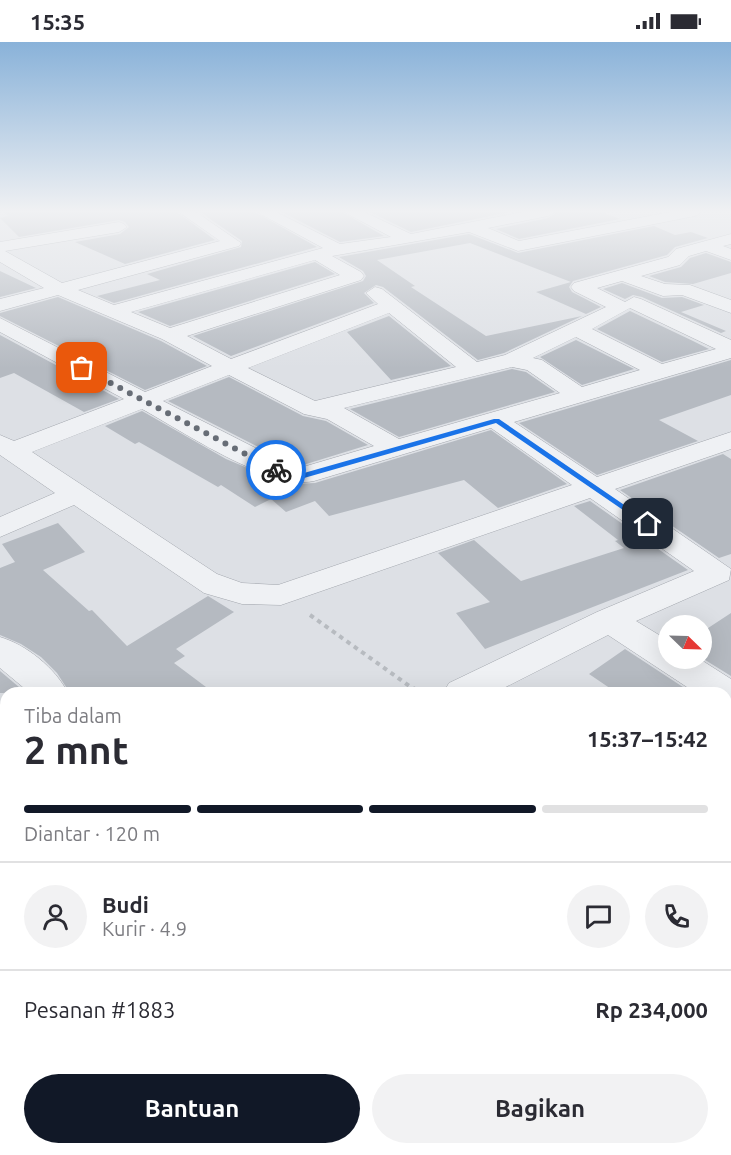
<!DOCTYPE html>
<html lang="id">
<head>
<meta charset="utf-8">
<style>
  :root { --surface:#fff; --page:#f2f2f3; --text:#2b2b33; --muted:#7c7c81; --line:#e1e1e2; --accent:#111827 }
  body { margin:0; font-family:Ubuntu,sans-serif; background:var(--page); color:var(--text); height:100vh; display:flex; flex-direction:column; font-size:22px; white-space:nowrap }
  * { box-sizing:border-box; margin:0 }
  p { font-size:20px; color:var(--muted) }
  .icon { flex:none; width:33px; height:33px; fill:none; stroke:currentColor; stroke-width:2; stroke-linecap:round; stroke-linejoin:round }
  .map { position:relative; flex:1; overflow:hidden }
  .drawer { position:absolute; left:0px; top:645px; width:732px; height:468px; display:flex; flex-direction:column; background:var(--surface); border-radius:18px 18px 0 0; box-shadow:0 6px 24px #0002 }
  .drawer>* { flex:none }
  .needle { width:39px; rotate:113deg }
  .tools { position:absolute; left:658px; top:573px; display:grid; gap:12px }
  .tools a { display:grid; place-items:center; width:54px; height:54px; border-radius:50%; background:var(--surface); box-shadow:0 6px 24px #0002; font-size:30px }
  .pin { position:absolute; display:grid; place-items:center; width:51px; height:51px; color:#fff; margin:-26px; border-radius:12px; box-shadow:0 3px 9px #0006 }
  .courier { position:absolute; display:grid; place-items:center; width:60px; height:60px; margin:-30px; border:4px solid #1a73e8; border-radius:50%; background:#fff; color:#222; box-shadow:0 2px 8px #0007 }
  .headline em { font-style:normal; font-weight:600 }
  .headline div { display:flex; flex-direction:column-reverse }
  .headline { display:flex; align-items:center; justify-content:space-between; height:102px; padding:0 24px }
  h1 { font-size:39px; font-weight:600; line-height:45px }
  .bar { display:grid; grid-template-columns:repeat(4,1fr); gap:9px 6px; align-content:center; height:72px; padding:0 24px }
  .bar i { height:8px; border-radius:4px; background:var(--line) }
  .bar .on { background:var(--accent) }
  .bar p { grid-column:span 4 }
  .line { display:flex; align-items:center; gap:15px; padding:0 24px; border-top:2px solid var(--line) }
  .line div { flex:1 }
  .round { display:grid; place-items:center; flex:none; width:63px; height:63px; border-radius:32px; background:var(--page) }
  .action { display:flex; gap:12px; margin-top:auto; padding:12px 24px }
  .action a { flex:1; height:69px; border-radius:36px; background:var(--accent); color:#fff; font-size:24px; font-weight:600; line-height:69px; text-align:center }
  .action a+a { background:var(--page); color:var(--text) }
  .status { display:flex; justify-content:space-between; align-items:center; height:42px; padding:0 30px; background:var(--surface); direction:ltr }
  .status svg { height:16px; fill:currentColor }
  .map>svg:first-child { display:block }
  .building { fill:#b5bac1 }
  .lines { fill:none; stroke-linecap:round; stroke-linejoin:round }
  .minor-casing { stroke:#a3a7ae; stroke-width:1 }
  .path-far2 { stroke:#b7bbc0; stroke-width:4; stroke-dasharray:4.5 4.5; stroke-linecap:butt }
  .path-far1 { stroke:#b7bbc0; stroke-width:4.5; stroke-dasharray:6 6; stroke-linecap:butt }
  .path { stroke:#b7bbc0; stroke-width:6; stroke-dasharray:8 8; stroke-linecap:butt }
  .minor { fill:#eff1f4; fill-rule:evenodd }
  .route { fill:#1a73e8 }
  .done { stroke:#676d76; stroke-width:6; stroke-dasharray:0 10.8 }
</style>
</head>
<body>
<div class="status"><b>15:35</b><svg viewBox="0 0 49 12"><path d="M0 12V9h3v3zM5 12V6h3v6zM10 12V3h3v9zM15 12V0h3v12zM26 1h20v11H26zM47 4h2v5h-2z"/></svg></div>
<div class="map">
<svg width="731" height="1113" viewBox="0 0 731 1113">
  <rect width="100%" height="100%" fill="#dde0e5"/>
  <path class="building" d="M4,170H177L215,198L125,222L75,200L120,192L129,185L125,180L119,178L19,195L0,176L8,174Z
    M200,170H255L317,205L114,261L97,254L160,238L147,232L241,205L242,199Z
    M282,170H342L384,194L340,200Z
    M370,170H510L411,190Z
    M557,170H601L620,177L519,197L496,187L548,176Z
    M654,184L675,193L691,190L708,196L675,205L667,213L573,239L569,245L572,250L601,265L586,272L536,250L571,240L470,201L377,218L415,244L411,245L486,294L582,274L504,311L478,318L383,245L376,243L364,251L374,261L231,314L193,294L363,239L366,234L363,229L339,215L469,192L518,211Z
    M706,211L731,220V231L693,242L665,240L649,234L681,225L690,216Z
    M315,220L335,232L170,284L138,270Z
    M0,229L36,246L0,255Z
    M622,241L662,256L682,255L704,263L681,270L726,289L721,291L642,255L633,253L625,257L603,247Z
    M58,255L161,299L207,324L145,348L0,274V271Z
    M630,269L693,299L709,307L662,320L597,287Z
    M389,274L451,324L391,338L347,290Z
    M0,293L119,357L84,370L14,331L0,336Z
    M576,298L634,327L582,343L540,315Z
    M731,318V353L659,378L698,399L597,433L519,381Z
    M512,327L526,330L555,350L399,395L350,367Z
    M229,335L303,374L326,379L368,403L303,423L290,421L168,359Z
    M142,369L226,417L274,437L295,442L315,441L491,388L567,442L498,466L464,438L329,474L315,459L286,470L271,457L255,465L221,443L218,445L139,400L135,402L105,384Z
    M723,412L731,417V512L719,516L620,448Z
    M590,459L688,528L485,607L456,571L490,560L438,511L474,498L521,539L624,506L615,499L618,498L574,464Z
    M58,481L85,510L43,528L89,569L92,568L127,604L208,554L234,570L176,607L185,614L174,621L214,651H70L57,631L41,615L21,602L0,593V526L15,520L2,502Z
    M731,571V634L702,616V590Z
    M625,607L692,651H617L589,632Z
    M0,629L26,651H0Z"/>
  <g class="lines">
    <defs>
      <path id="minor" d="M179,170H196L241,201L239,204L78,248L114,263L323,206L257,170H276L340,202L391,195L344,170H364L411,192L523,170H555L548,174L488,186L519,199L670,170H702L695,174L518,209L469,190L332,214L361,230L364,234L361,238L187,294L231,317L378,262L366,251L375,245L382,247L477,320L505,313L606,265L574,249L571,245L574,241L668,215L676,207L731,192V202L723,204L731,207V218L706,209L689,214L680,223L641,234L665,242L690,243L731,258V271L682,253L663,254L622,239L597,246L625,260L634,255L641,257L731,298V316L514,380L597,435L731,390V407L615,447L731,527L729,538L636,579L669,599V616H698L731,637V663L726,664V651H696L608,593L494,651H443L449,641L597,570L694,529L590,456L281,563L242,562L204,551L74,463L0,495V475L55,451L0,413V393L14,399L124,357L0,290V276L145,350L212,324L162,297L58,253L0,269V257L44,246L0,220V200L119,180L124,182L127,185L119,190L5,209L62,241L220,199ZM315,218L340,233L170,286L131,270ZM630,266L716,307L662,322L592,287ZM389,271L456,325L315,359L248,326ZM576,295L640,328L582,345L542,318L533,316ZM512,325L527,328L560,351L399,397L344,366ZM229,333L304,372L327,377L374,404L303,425L289,423L163,359ZM142,367C182,389 271,449 314,439L491,386L572,443L278,543L242,541L217,532L32,410Z
        M0,595C27,603 55,626 68,651H30L0,626Z
        M6,715V752L0,754V717Z"/>
    </defs>
    <use href="#minor" class="minor-casing"/>
    <path class="path-far2" d="M310,573L415,648"/>
    <path class="path-far1" d="M413,646L419,651"/>
    <path class="path" d="M726,890L731,893"/>
    <use href="#minor" class="minor"/>
  </g>
  <linearGradient id="sky" x2="0" y2="1"><stop stop-color="#89b2d9"/><stop offset="0.52" stop-color="#f0f1f3"/><stop offset="1" stop-color="#f0f1f3" stop-opacity="0"/></linearGradient>
  <rect width="731" height="326" fill="url(#sky)"/>
  <path class="route" d="M494,377H499L652,482L645,483L496,381L304,436L272,428L276,426L304,431Z"/>
  <g class="lines">
    <path class="done" d="M82,326L276,428"/>
  </g>
</svg>
<div class="tools">
<a><svg class="needle" viewBox="-14 -14 28 28"><path d="M0-13l5 13h-10z" fill="#e53935"/><path d="M0 13l5-13h-10z" fill="#7c7c81"/></svg></a>
</div>
<div class="pin" style="left:82px;top:326px;background:#ea580c"><svg class="icon" aria-label="bag" viewBox="0 0 24 24"><path d="M5 8h14l-1 12H6zM9 8a3 3 0 0 1 6 0"/></svg></div>
<div class="pin" style="left:648px;top:482px;background:#1f2937"><svg class="icon" aria-label="home" viewBox="0 0 24 24"><path d="M3 11l9-7 9 7M6 9v11h12V9"/></svg></div>
<div class="courier" style="left:276px;top:428px"><svg class="icon" aria-label="bike" viewBox="0 0 24 24"><circle cx="6" cy="16" r="4"/><circle cx="18" cy="16" r="4"/><path d="M6 16l4-8h5l3 8M10 8l3 8H6M13 5h3"/></svg></div>
<section class="drawer">
<div class="headline"><div><h1>2 mnt</h1><p>Tiba dalam</p></div><em>15:37–15:42</em></div>
<div class="bar"><i class="on"></i><i class="on"></i><i class="on"></i><i></i><p>Diantar · 120 m</p></div>
<div class="line" style="height:108px"><a class="round"><svg class="icon" aria-label="person" viewBox="0 0 24 24"><circle cx="12" cy="8" r="4"/><path d="M4 21q1-7 8-7t8 7"/></svg></a><div><b>Budi</b><p>Kurir · 4.9</p></div><a class="round"><svg class="icon" aria-label="chat" viewBox="0 0 24 24"><path d="M4 5h16v11H9l-5 4z"/></svg></a><a class="round"><svg class="icon" aria-label="phone" viewBox="0 0 24 24"><path d="M5 4h4l2 5-3 2q2 4 5 5l2-3 5 2v4C11 20 4 13 5 4z"/></svg></a></div>
<div class="line" style="height:78px"><div>Pesanan #1883</div><b>Rp 234,000</b></div>
<div class="action"><a>Bantuan</a><a>Bagikan</a></div>
</section>
</div>
</body>
</html>
